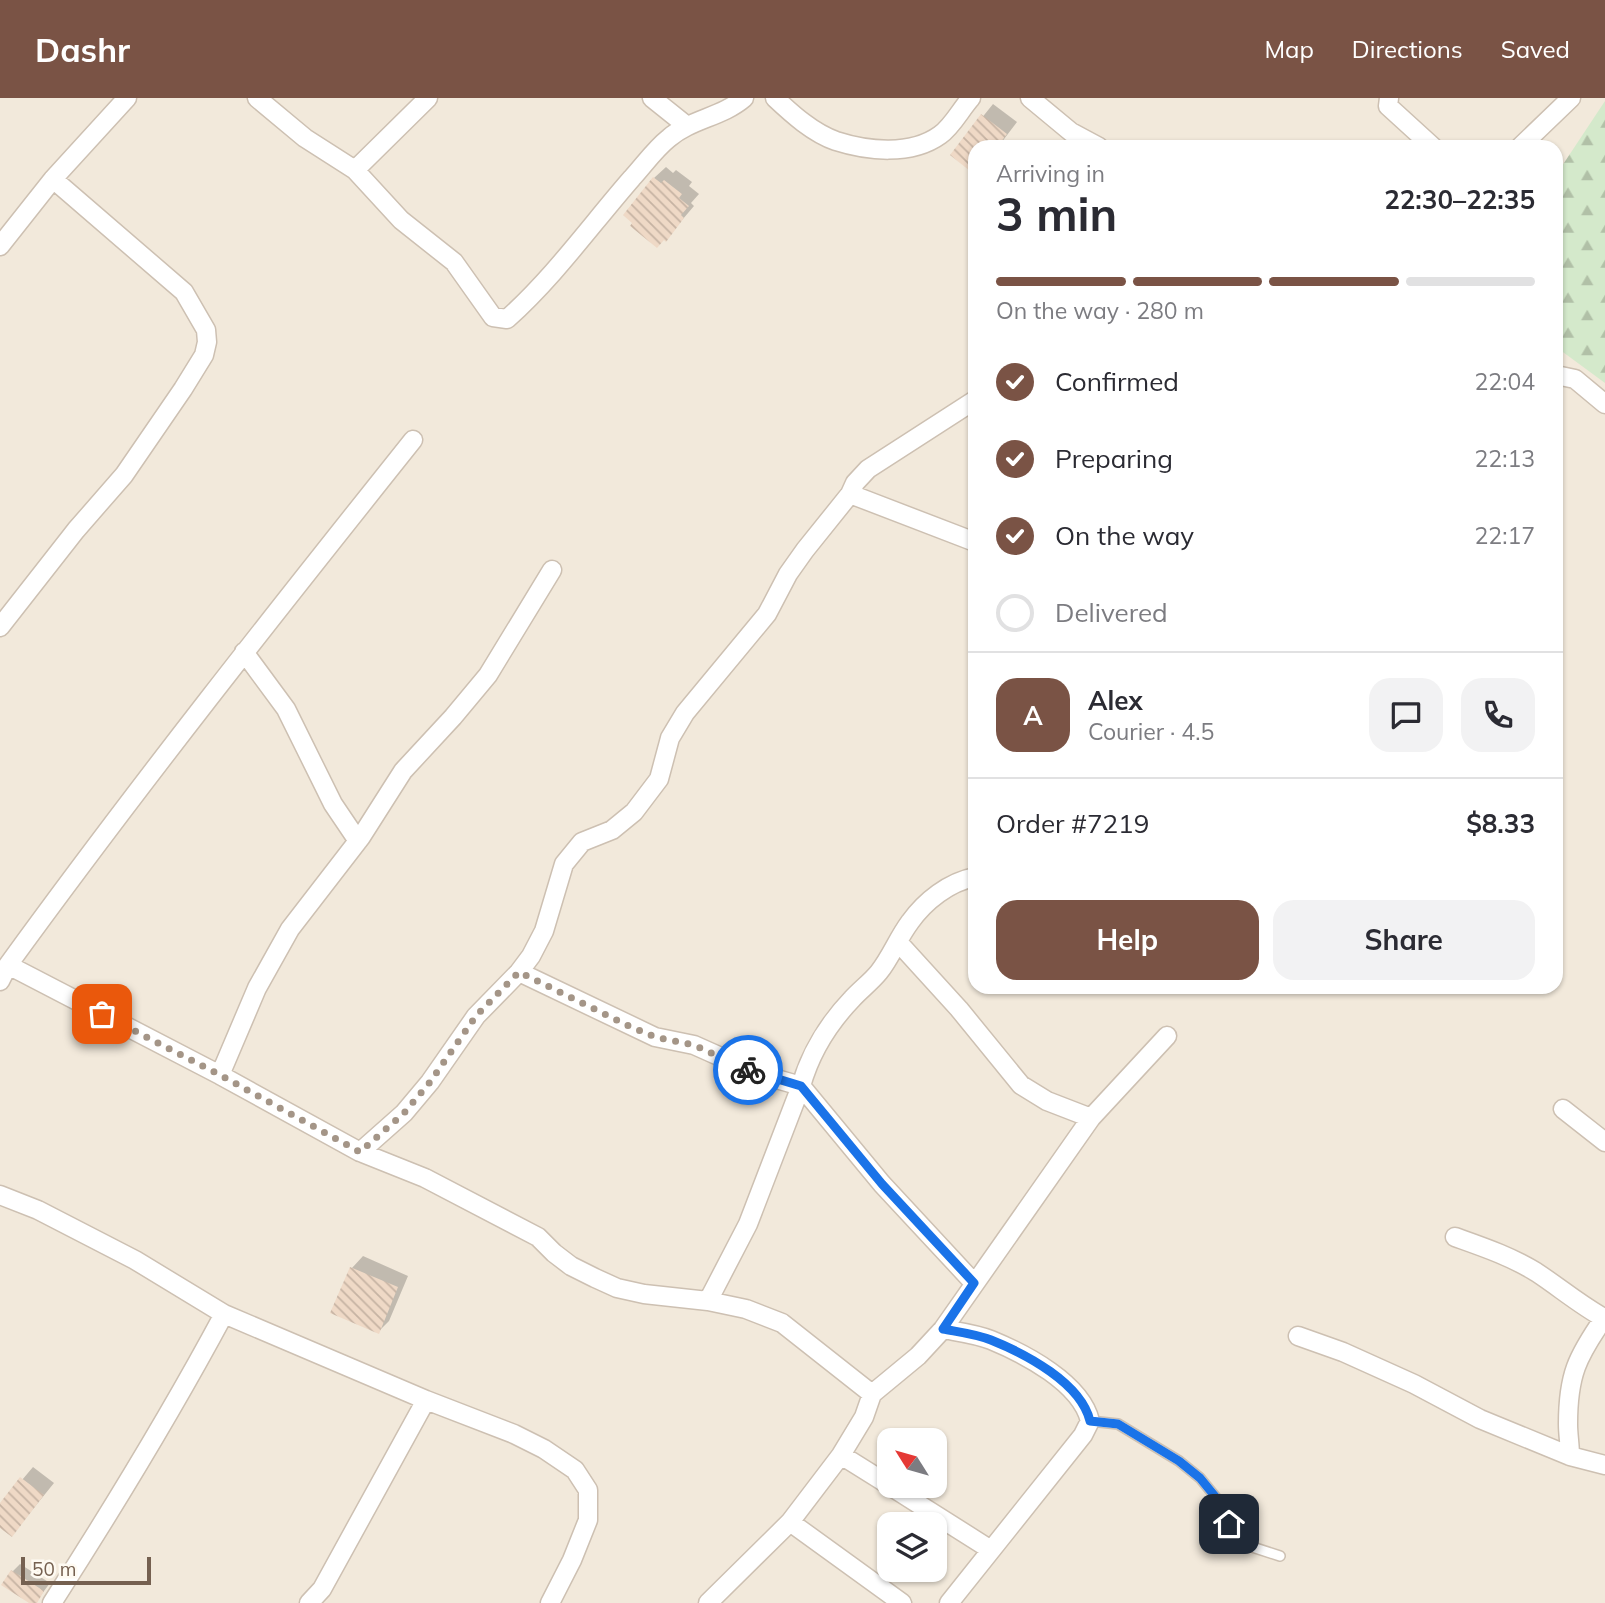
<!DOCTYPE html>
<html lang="en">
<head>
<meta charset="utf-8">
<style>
  :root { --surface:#fff; --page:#f2f2f3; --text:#2b2b33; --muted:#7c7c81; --line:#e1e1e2; --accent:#7a5345 }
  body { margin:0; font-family:Mulish,sans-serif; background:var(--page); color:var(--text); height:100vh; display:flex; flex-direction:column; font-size:26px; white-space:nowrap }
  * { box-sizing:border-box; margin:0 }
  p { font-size:23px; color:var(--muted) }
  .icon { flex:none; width:38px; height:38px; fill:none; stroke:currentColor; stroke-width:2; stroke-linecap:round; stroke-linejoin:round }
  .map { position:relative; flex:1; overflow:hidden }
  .panel { position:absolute; left:968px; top:42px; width:595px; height:854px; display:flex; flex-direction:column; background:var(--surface); border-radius:21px; box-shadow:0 2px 5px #0004 }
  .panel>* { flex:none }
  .needle { width:46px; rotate:307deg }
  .buttons { position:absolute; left:877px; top:1330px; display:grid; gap:14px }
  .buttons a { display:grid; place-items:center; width:70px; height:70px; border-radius:14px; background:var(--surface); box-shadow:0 2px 5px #0004; font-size:35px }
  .scale { position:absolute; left:21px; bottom:18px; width:130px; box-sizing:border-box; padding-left:7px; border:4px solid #756050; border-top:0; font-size:19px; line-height:24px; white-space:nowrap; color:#756050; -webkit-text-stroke:5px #fefaf2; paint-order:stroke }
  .pin { position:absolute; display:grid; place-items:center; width:60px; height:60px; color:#fff; margin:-30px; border-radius:14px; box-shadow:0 4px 10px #0006 }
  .courier { position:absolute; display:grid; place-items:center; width:70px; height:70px; margin:-35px; border:5px solid #1a73e8; border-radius:50%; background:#fff; color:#222; box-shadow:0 2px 9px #0007 }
  .headline em { font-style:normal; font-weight:700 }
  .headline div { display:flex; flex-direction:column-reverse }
  .headline { display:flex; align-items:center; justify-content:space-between; height:119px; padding:0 28px }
  h1 { font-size:46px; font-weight:700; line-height:52px }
  .bar { display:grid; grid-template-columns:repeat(4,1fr); gap:10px 7px; align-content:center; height:84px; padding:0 28px }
  .bar i { height:9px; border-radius:5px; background:var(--line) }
  .bar .selected { background:var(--accent) }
  .bar p { grid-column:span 4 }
  .line { display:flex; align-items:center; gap:18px; padding:0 28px; border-top:2px solid var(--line) }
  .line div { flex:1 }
  .round { display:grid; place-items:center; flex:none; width:74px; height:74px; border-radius:21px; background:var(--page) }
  ol { padding:0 28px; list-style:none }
  li { display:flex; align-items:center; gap:21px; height:77px }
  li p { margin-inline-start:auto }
  li .icon { padding:7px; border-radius:50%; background:var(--accent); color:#fff; stroke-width:4 }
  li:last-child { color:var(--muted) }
  li i { width:38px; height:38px; border:4px solid var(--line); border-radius:50% }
  .action { display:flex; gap:14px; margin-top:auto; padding:14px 28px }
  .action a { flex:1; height:80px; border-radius:21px; background:var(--accent); color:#fff; font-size:28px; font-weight:700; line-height:80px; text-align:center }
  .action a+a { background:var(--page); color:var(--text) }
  header { display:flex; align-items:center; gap:42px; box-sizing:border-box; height:98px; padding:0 35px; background:var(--accent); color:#fff }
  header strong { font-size:33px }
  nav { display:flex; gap:38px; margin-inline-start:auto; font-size:24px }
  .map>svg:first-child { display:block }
  .residential { fill:#f2e9db; fill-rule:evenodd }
  .forest { fill:url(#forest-firs) }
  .shadow { fill:#0003 }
  .building { fill:url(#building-back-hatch) }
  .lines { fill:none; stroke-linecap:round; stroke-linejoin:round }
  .lane-casing { stroke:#cdc0b2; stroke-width:12 }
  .street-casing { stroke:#cdc0b2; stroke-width:21 }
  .lane { stroke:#fff; stroke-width:9 }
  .street { stroke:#fff; stroke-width:18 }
  .done { stroke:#a49587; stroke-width:7; stroke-dasharray:0 12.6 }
  .route { stroke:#1a73e8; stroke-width:9 }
</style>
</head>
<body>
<header>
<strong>Dashr</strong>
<nav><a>Map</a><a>Directions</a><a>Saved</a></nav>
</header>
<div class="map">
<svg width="1605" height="1505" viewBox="0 0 1605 1505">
  <defs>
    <pattern id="forest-firs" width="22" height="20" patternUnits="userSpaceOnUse" patternTransform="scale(1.75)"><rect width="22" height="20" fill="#d4e9cb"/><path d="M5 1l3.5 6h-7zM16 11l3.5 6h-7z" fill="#b1c0a7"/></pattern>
    <pattern id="building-back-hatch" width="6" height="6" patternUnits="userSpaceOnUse" patternTransform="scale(1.75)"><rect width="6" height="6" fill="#efd9c6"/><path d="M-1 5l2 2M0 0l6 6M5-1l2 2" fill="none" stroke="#c6b3a3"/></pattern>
  </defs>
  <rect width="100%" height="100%" fill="#fbf7ec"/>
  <path class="residential" d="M0,0H1605V1505H0ZM975,49H1556V889H975ZM889,1342H934V1388H889ZM889,1426H934V1472H889Z"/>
  <path class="forest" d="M1605,3V285L1556,249V77Z"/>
  <path class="shadow" d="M993,6L1017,24L998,49H975L952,57Z
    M666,69L673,75L676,72L692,84L689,88L699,96L691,105L694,108L666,141L654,80Z
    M363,1158L408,1178L389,1223L378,1234L332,1214L352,1170Z
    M33,1369L54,1385L12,1437L0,1428V1408Z
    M20,1466L50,1485L35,1505H32L13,1473Z"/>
  <path class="building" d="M981,16L1007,36L997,49H975V77L950,57Z
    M653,79L661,85L664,82L682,96L679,100L689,108L681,117L684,120L666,144L664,142L657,150L630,128L632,125L623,117Z
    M350,1169L398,1189L379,1236L330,1215Z
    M20,1379L44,1397L12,1439L0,1430V1405Z
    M11,1472L44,1493L37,1505H29L1,1487Z"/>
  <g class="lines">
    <defs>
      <path id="lane" d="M1090,1323L1118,1326L1179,1363L1200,1380L1218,1402L1240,1445L1280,1458"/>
      <path id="street" d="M257,0L305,40L355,72L428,0
        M652,0L687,28
        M775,0C792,16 813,35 836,43C867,53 911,58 940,37C952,29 961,11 971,0
        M1030,0L1071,34L1099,49
        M1389,0L1388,8L1433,49
        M1520,49L1571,0
        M355,72L401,122L454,164L493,219L507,221C554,179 591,127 632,80C644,67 655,51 669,40C691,21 722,19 744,0
        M0,148L53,81L127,0
        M1556,277L1575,281L1605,306
        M850,396L975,444
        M0,529L76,432L124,377L183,291L204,257L207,244L206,232L184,194L53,81
        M244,554L286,611L333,706L358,743
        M898,844L959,911L1021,987L1047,1003L1091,1020
        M8,867L220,977L360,1054L425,1080L538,1139L554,1155L571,1168L595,1180L617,1190L644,1196L708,1203L746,1211L782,1225L872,1296
        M519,874L655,939L694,947L759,976L801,988C810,956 829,925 852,901C860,892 871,884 879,874C891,859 898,840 910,824C925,803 949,784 975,779
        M0,883L8,867C138,688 275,515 413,342
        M220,977L257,890L290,831L361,739L403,673L453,619L488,577L552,472
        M801,988L882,1086L974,1185
        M1563,1011L1605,1044
        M360,1054L404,1015L430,984L476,918L519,874L531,858L544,833L564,766L582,744L612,732L634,714L659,681L670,640L685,615L767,516L788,476L805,452L850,396L855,385L868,371L975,302
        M0,1097L38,1112L135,1162L224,1216L426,1302L514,1336L544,1351L575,1372L588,1392V1422L572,1462L550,1505
        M1455,1139C1483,1149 1510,1158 1536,1174C1559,1189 1580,1207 1604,1220C1577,1259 1568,1277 1568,1326C1568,1337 1570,1347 1570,1358L1605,1367
        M708,1203L748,1126L801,988
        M943,1231C959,1234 976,1236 991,1242C1025,1256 1081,1285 1090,1323L1083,1337L949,1505
        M1298,1238L1343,1254L1414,1286L1480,1321L1570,1358
        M841,1357L889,1387
        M890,1388L991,1452
        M790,1424L902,1505
        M52,1505C113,1410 171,1315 224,1216
        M309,1505L322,1491L426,1302
        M708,1505L790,1424L841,1357L864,1319L872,1296L918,1258L943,1231L1091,1020L1167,938"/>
    </defs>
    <use href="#lane" class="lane-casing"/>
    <use href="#street" class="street-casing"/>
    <use href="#lane" class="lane"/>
    <use href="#street" class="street"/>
  </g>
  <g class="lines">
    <path class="done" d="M102,916L220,977L360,1054L404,1015L430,984L476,918L519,874L629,928L655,939L694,947L748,972"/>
    <path class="route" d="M748,972L801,988L882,1086L974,1185L943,1231C959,1234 976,1236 991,1242C1026,1256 1081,1285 1090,1323L1118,1326L1179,1363L1200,1380L1218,1402L1229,1426"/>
  </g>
</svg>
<div class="buttons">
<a><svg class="needle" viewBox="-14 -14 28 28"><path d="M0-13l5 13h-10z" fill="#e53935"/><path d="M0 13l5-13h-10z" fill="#7c7c81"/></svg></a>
<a><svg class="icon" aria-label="layers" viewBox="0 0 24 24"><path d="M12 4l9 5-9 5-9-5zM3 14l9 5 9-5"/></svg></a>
</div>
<div class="scale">50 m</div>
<div class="pin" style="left:102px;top:916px;background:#ea580c"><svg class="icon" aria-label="bag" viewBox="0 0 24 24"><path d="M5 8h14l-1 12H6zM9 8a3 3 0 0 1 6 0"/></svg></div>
<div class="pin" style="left:1229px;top:1426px;background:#1f2937"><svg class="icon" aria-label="home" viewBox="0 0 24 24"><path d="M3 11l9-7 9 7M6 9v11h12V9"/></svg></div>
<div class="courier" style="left:748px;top:972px"><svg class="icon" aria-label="bike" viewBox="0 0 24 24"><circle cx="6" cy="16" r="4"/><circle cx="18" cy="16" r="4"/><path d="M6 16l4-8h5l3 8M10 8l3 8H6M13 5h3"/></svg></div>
<section class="panel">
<div class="headline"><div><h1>3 min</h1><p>Arriving in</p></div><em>22:30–22:35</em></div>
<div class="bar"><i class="selected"></i><i class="selected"></i><i class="selected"></i><i></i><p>On the way · 280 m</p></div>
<ol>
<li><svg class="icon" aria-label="check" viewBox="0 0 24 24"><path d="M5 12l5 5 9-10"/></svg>Confirmed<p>22:04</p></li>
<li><svg class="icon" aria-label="check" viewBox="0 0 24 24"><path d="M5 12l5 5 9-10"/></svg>Preparing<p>22:13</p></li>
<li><svg class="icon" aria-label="check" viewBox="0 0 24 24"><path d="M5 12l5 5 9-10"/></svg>On the way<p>22:17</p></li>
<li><i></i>Delivered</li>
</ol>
<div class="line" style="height:126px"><b class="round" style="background:var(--accent);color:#fff">A</b><div><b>Alex</b><p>Courier · 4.5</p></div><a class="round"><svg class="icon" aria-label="chat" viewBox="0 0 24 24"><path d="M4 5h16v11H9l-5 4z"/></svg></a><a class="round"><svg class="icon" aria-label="phone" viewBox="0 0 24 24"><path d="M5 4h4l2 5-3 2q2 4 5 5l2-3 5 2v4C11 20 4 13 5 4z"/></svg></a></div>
<div class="line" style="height:91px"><div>Order #7219</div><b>$8.33</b></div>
<div class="action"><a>Help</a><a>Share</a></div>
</section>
</div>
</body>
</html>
